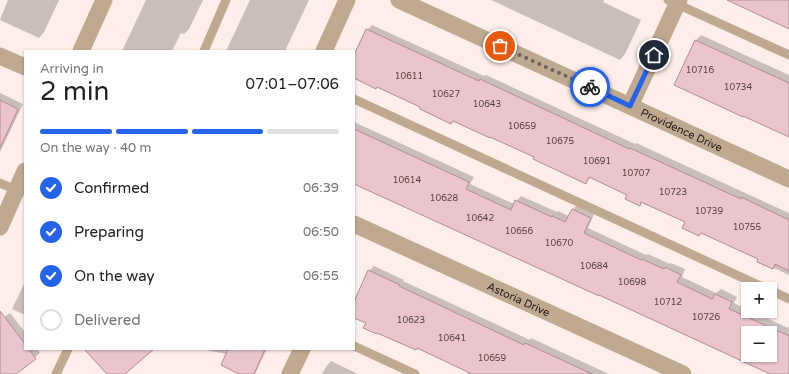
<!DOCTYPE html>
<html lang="en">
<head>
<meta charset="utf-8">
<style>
  :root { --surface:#fff; --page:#f6f6f6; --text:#202124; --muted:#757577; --line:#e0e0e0; --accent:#2563eb }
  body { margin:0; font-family:"Varela Round",sans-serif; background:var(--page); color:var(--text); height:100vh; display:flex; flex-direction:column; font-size:15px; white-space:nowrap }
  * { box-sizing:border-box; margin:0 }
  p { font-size:13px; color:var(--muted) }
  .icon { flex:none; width:22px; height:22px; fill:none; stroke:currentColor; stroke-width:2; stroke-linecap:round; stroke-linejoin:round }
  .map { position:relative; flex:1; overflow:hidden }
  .drawer { position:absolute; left:24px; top:50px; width:331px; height:300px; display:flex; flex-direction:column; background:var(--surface); border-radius:0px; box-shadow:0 1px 3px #0004 }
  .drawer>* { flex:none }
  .controls { position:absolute; left:741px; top:282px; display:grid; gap:8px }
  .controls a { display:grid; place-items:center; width:36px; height:36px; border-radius:0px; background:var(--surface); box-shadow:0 1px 3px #0004; font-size:20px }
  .pin { position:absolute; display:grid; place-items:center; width:34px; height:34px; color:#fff; margin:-17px; border:2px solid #fff; border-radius:50%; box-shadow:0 1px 4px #0007 }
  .courier { position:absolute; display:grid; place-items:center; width:40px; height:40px; margin:-20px; border:3px solid #2563eb; border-radius:50%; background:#fff; color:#222; box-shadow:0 1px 5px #0007 }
  .head em { font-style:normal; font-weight:600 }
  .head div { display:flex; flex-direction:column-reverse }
  .head { display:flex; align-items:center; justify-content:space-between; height:68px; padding:0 16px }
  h1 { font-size:26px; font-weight:600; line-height:30px }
  .bar { display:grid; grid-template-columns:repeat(4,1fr); gap:6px 4px; align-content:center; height:48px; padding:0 16px }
  .bar i { height:5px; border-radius:3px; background:var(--line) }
  .bar .selected { background:var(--accent) }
  .bar p { grid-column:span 4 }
  ol { padding:0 16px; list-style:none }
  li { display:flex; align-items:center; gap:12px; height:44px }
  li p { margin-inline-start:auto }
  li .icon { padding:4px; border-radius:50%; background:var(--accent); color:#fff; stroke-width:4 }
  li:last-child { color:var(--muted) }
  li i { width:22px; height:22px; border:2px solid var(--line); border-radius:50% }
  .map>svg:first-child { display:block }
  .shadow { fill:#0003; fill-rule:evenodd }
  .building { fill:#ecc4cb; stroke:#b28d93; fill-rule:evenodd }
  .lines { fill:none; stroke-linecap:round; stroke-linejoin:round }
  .lane { stroke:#bfa991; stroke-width:9 }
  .street { stroke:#bfa991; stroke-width:17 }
  .done { stroke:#6f625d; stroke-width:4; stroke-dasharray:0 7.2 }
  .route { stroke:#2563eb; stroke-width:5 }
  .labels { text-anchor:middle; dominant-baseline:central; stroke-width:3.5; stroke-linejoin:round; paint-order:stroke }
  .number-label { font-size:9px; fill:#554240 }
  .street-label { font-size:11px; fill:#231612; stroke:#fff }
</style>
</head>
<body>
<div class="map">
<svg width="789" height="374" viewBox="0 0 789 374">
  <rect width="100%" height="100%" fill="#fdeee9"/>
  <path class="shadow" d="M8,0H59L44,32L39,38L0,20Z
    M146,0H203L189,29L184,34L181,33L172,51H122Z
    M250,0H309L285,51H226Z
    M491,0H604L603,2L641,20L625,54L620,60Z
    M372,25L484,76L486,75L635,144L636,143L789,213V275L759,261L760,259L702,232L699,235L686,222L643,202L639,205L629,194L591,177L585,183L535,156L377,86L354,77V57L367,30Z
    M701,35L789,75V137L696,40Z
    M0,93L23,104L0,152Z
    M354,122L474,177L470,184L514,204L521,196L557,212L558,211L569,216L573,209L578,204L595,212L588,228L646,255L648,254L670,264L671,263L685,269L682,277L716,293L721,289L737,297L734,303L748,310V311H751L788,328L789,326V374H772L354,183ZM748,333H770V355H748Z
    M374,266L404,280L403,281L530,340L531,338L609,374H468L467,373L468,371L354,317V304L369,271Z
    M25,282V315L12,309Z
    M10,313L25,332V349H37L40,353L14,374H4L0,368V320Z
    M200,349H267L255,374H241L227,354Z
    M331,361L358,374H322L326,367Z"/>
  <path class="building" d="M727,0H789V29Z
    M366,29L479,81L480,79L629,149L630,148L741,199V197L789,220V271L775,264L773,269L757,262L758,259L701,233L699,236L682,228L685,222L641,202L640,206L625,199L627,195L589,177L586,184L533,159L534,157L490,137V138L453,121L451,124L420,109V107L377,87L376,89L354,78V55Z
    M695,40L789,83V137L743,116V117L674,85Z
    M0,100L18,109L0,148Z
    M354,129L469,182L466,189L511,210L515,200L552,217V216L565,222L572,209L591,218L584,233L641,260L642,259L664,269L665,267L681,275L677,282L712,299L715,294L732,302L729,309L789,336V374H770L599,295V296L562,279L354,184ZM748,333H770V355H748Z
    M368,270L400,285L399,286L524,345L525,343L592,374H472L417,348L416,350L377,333V334L363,328L366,323L354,318V302Z
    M0,311L25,344V349H29L36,359L16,374H0Z
    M84,349H154L125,374H107Z
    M228,349H265L254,374H239L221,365Z"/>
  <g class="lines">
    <path class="lane" d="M668,0L789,55
      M204,51L226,0
      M354,99L767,289
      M0,183L16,190
      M770,290L789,299
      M354,346L415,374
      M56,374L68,349"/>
    <g class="street">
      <path id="s1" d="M399,0L789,179"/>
      <path d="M81,51L104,0"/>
      <path d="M324,51L347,0"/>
      <path d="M0,56L25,67"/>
      <path d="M630,106L679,0"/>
      <path id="s2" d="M354,224L683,374"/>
      <path d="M0,227L25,171"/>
      <path d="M290,374L302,349"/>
    </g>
  </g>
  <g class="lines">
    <path class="done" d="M500,46L590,87"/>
    <path class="route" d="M590,87L630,106L654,55"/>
  </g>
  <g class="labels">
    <g class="number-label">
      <text x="700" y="70">10716</text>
      <text x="409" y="76">10611</text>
      <text x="738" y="87">10734</text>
      <text x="446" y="94">10627</text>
      <text x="487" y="104">10643</text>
      <text x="522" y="126">10659</text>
      <text x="560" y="141">10675</text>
      <text x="597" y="161">10691</text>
      <text x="636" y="173">10707</text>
      <text x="407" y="180">10614</text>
      <text x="673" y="192">10723</text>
      <text x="444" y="198">10628</text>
      <text x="709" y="211">10739</text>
      <text x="480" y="218">10642</text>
      <text x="747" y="227">10755</text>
      <text x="519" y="231">10656</text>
      <text x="559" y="243">10670</text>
      <text x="594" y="266">10684</text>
      <text x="632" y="282">10698</text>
      <text x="668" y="302">10712</text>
      <text x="706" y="317">10726</text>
      <text x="411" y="320">10623</text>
      <text x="452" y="338">10641</text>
      <text x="492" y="358">10659</text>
    </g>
    <g class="street-label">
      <text stroke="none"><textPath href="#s1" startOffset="311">Providence Drive</textPath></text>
      <text stroke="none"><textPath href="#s2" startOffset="181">Astoria Drive</textPath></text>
    </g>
  </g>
</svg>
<div class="controls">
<a>+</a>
<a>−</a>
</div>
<div class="pin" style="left:500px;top:46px;background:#ea580c"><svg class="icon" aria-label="bag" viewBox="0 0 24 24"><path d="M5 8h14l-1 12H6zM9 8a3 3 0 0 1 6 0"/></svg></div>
<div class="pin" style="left:654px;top:55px;background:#1f2937"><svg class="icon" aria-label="home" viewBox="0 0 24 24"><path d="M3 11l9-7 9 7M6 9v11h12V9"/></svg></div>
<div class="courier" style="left:590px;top:87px"><svg class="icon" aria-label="bike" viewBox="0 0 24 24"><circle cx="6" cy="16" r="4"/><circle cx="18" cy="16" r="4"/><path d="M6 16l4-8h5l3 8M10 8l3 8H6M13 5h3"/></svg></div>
<section class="drawer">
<div class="head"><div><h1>2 min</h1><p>Arriving in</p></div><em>07:01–07:06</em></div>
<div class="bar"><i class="selected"></i><i class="selected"></i><i class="selected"></i><i></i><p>On the way · 40 m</p></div>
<ol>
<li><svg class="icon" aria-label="check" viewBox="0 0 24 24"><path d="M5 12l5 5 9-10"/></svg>Confirmed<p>06:39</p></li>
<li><svg class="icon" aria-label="check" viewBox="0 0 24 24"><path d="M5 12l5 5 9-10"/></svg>Preparing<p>06:50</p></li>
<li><svg class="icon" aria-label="check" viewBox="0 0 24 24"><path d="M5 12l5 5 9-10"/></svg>On the way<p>06:55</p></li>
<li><i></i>Delivered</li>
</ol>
</section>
</div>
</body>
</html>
